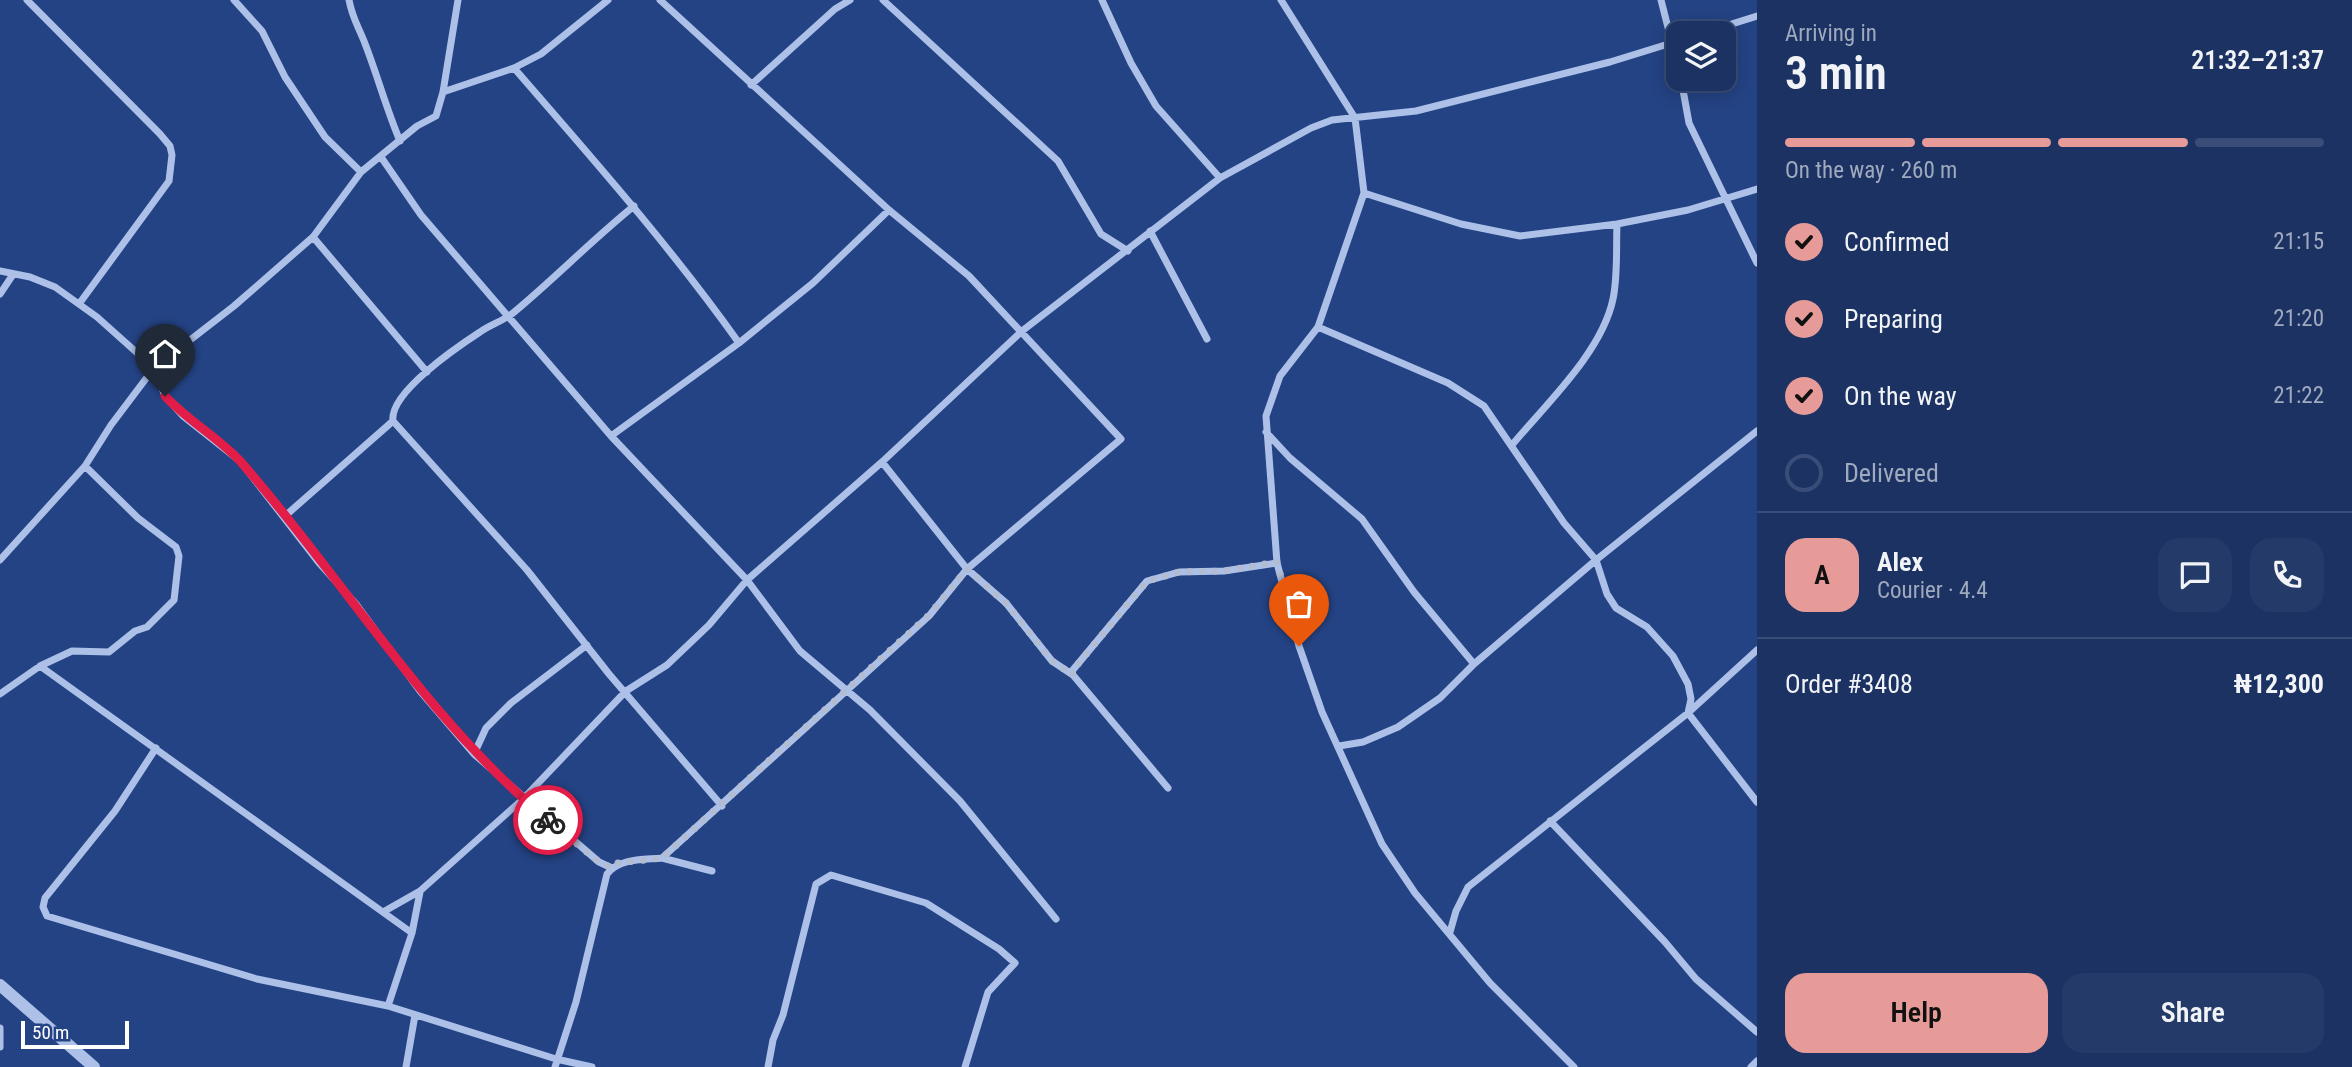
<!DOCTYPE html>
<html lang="en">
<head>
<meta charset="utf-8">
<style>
  :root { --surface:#1b3263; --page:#243a69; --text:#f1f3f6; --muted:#a0aabe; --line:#394d78; --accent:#e69b98 }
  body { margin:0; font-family:"Roboto Condensed",sans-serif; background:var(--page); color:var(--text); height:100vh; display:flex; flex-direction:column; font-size:26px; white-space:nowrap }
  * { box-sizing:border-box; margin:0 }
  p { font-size:23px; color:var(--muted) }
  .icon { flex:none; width:38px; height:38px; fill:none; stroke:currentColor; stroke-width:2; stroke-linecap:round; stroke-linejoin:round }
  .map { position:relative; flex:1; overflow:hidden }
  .panel { display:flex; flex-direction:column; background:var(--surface); width:595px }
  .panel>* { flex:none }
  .tools { position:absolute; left:1666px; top:21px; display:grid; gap:14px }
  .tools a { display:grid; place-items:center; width:70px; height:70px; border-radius:14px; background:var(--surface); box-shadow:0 4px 18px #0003,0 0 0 2px var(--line); font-size:35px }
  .scale { position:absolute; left:21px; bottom:18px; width:108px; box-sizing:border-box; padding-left:7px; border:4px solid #fff; border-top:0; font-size:19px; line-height:24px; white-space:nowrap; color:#fff; -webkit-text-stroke:5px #244384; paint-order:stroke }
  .pin { position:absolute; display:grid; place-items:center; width:60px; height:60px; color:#fff; margin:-72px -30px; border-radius:50% 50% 50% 0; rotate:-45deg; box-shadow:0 0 7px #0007 }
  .pin .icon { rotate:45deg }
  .courier { position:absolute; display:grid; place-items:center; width:70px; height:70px; margin:-35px; border:5px solid #e11d48; border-radius:50%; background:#fff; color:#222; box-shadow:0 2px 9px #0007 }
  .overview em { font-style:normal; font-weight:600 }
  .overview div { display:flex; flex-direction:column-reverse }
  .overview { display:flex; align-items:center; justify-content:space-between; height:119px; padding:0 28px }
  h1 { font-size:46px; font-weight:600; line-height:52px }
  .bar { display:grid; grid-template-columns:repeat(4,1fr); gap:10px 7px; align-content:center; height:84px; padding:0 28px }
  .bar i { height:9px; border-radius:5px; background:var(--line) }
  .bar .on { background:var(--accent) }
  .bar p { grid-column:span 4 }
  .line { display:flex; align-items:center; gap:18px; padding:0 28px; border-top:2px solid var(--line) }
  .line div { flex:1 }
  .round { display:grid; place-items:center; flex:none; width:74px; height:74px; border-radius:21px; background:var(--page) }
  ol { padding:0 28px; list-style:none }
  li { display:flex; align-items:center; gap:21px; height:77px }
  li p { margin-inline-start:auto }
  li .icon { padding:7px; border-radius:50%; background:var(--accent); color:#111; stroke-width:4 }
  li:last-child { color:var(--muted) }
  li i { width:38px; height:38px; border:4px solid var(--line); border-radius:50% }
  .cta { display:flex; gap:14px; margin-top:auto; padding:14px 28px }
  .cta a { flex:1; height:80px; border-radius:21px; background:var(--accent); color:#111; font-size:28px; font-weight:600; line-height:80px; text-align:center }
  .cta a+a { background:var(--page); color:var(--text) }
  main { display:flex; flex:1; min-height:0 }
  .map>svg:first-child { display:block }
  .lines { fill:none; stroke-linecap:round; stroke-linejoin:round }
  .minor { stroke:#adc1e8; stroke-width:7 }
  .tertiary { stroke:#adc1e8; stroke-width:12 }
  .done { stroke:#b2bdd4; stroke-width:7; stroke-dasharray:0 12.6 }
  .route { stroke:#e11d48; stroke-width:9 }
</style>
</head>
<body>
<main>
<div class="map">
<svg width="1757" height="1067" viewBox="0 0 1757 1067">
  <rect width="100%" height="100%" fill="#244384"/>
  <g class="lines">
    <path class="minor" d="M27,0L160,134L170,146L172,155L169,181L79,304
      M234,0L262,31L285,77L325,137L361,172
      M349,0C352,17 358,26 364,41C377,74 386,108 400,141
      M883,0L1058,161L1101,234L1128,251
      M1102,0L1131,63L1156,106L1220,178
      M1281,0L1355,118L1364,193L1318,327L1280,376L1266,416L1277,563L1299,646L1322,712L1382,844L1415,893L1490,983L1574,1067
      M1661,0L1678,67
      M1703,33L1757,16
      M514,68C592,158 670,246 739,343
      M1681,79L1689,123L1757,263
      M751,85L835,9L850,0
      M443,92L514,68L541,54L608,0
      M381,157L421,215L611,436L747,580L800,651L870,710L960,801L1056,919
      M1364,193L1461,224L1520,236L1617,224L1688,210L1757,189
      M634,206C592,240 554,279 513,313C503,321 490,325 480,332C457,347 389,393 393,421L527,570L609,674L722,806
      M1150,231L1207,339
      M313,237L427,372
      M0,271L30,277L55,287L97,317L154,368L165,396L183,416L240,461L320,564L356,604L420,691L474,754L599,862L612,868
      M0,294L12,276
      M1318,327L1448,383L1484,406L1564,523L1596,560L1607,594L1616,608L1647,627L1673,656L1688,684L1691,699L1688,713L1757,802
      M1266,432L1290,458L1362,519L1414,592L1474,664
      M611,436L739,343L813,283L889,210
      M1512,445C1546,404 1602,352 1613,299C1618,275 1616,248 1617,224
      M882,462L967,569L1006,603L1052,661L1073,675L1072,671L1147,581L1179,572L1224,571L1277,563
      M285,516L393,421
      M0,560L85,466L111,425L154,368L234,306L313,237L361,172L417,126L436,116L443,92L458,0
      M40,666L72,651L109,652L135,631L147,627L174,600L179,556L176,547L138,518L85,466
      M1073,675L1168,788
      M0,694L40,666L412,933
      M1339,746L1363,742L1398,727L1440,698L1474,664L1596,560L1757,431
      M156,748L115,811L45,898L43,907L47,916L257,979L388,1006L556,1059L592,1067
      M474,754L486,728L511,703L587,645
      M1550,821L1665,942L1696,979L1757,1032
      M662,858L712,871
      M383,912L420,891L523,799L626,691L667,665L709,625L747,580L882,462L1022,331L1220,178L1311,128L1332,120L1416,111L1610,62L1678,41
      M1450,932L1456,911L1468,887L1688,713L1757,650
      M388,1006L412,933L420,892
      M0,1028V1047
      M406,1067L415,1015
      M555,1067L576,1002L607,874C620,858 643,860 662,858L929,616L967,569L1121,439L969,276L889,210L660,0
      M768,1067L773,1040L783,1015L816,884L831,875L926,903L999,949L1015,963L988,992L965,1067
      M1751,1067L1757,1061"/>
    <path class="tertiary" d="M0,985L94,1067"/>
  </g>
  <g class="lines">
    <path class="done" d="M548,820L599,862L612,868L618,863L662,858L929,615L967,569L1006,603L1052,661L1073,675L1072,671L1147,581L1179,572L1224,571L1277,562L1299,646"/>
    <path class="route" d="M165,396C188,421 218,437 241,462C345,581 425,718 548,820"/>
  </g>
</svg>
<div class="tools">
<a><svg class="icon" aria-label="layers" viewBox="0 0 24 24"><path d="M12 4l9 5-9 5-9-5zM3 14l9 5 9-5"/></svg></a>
</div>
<div class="scale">50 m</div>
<div class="pin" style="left:1299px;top:646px;background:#ea580c"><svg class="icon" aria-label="bag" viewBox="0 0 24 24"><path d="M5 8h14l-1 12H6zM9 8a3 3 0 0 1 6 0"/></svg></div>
<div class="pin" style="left:165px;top:396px;background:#1f2937"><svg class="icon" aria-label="home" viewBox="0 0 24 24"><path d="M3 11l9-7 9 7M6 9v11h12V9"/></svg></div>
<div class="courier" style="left:548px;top:820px"><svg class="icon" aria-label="bike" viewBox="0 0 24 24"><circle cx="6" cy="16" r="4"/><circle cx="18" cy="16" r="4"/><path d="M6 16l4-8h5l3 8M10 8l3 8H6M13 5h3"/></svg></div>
</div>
<section class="panel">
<div class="overview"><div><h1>3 min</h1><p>Arriving in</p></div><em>21:32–21:37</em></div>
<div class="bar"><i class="on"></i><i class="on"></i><i class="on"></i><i></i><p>On the way · 260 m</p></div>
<ol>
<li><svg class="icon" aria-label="check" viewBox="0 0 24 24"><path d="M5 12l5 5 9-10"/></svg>Confirmed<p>21:15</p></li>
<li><svg class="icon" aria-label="check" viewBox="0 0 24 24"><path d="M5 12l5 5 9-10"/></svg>Preparing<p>21:20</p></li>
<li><svg class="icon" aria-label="check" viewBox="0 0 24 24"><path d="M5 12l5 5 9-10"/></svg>On the way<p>21:22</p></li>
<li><i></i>Delivered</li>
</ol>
<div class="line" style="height:126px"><b class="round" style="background:var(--accent);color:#111">A</b><div><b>Alex</b><p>Courier · 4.4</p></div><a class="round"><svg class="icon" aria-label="chat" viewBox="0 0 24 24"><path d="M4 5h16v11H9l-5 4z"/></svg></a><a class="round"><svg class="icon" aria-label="phone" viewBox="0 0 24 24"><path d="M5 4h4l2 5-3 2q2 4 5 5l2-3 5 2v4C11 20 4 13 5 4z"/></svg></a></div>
<div class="line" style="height:91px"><div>Order #3408</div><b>₦12,300</b></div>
<div class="cta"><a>Help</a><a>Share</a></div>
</section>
</main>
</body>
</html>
